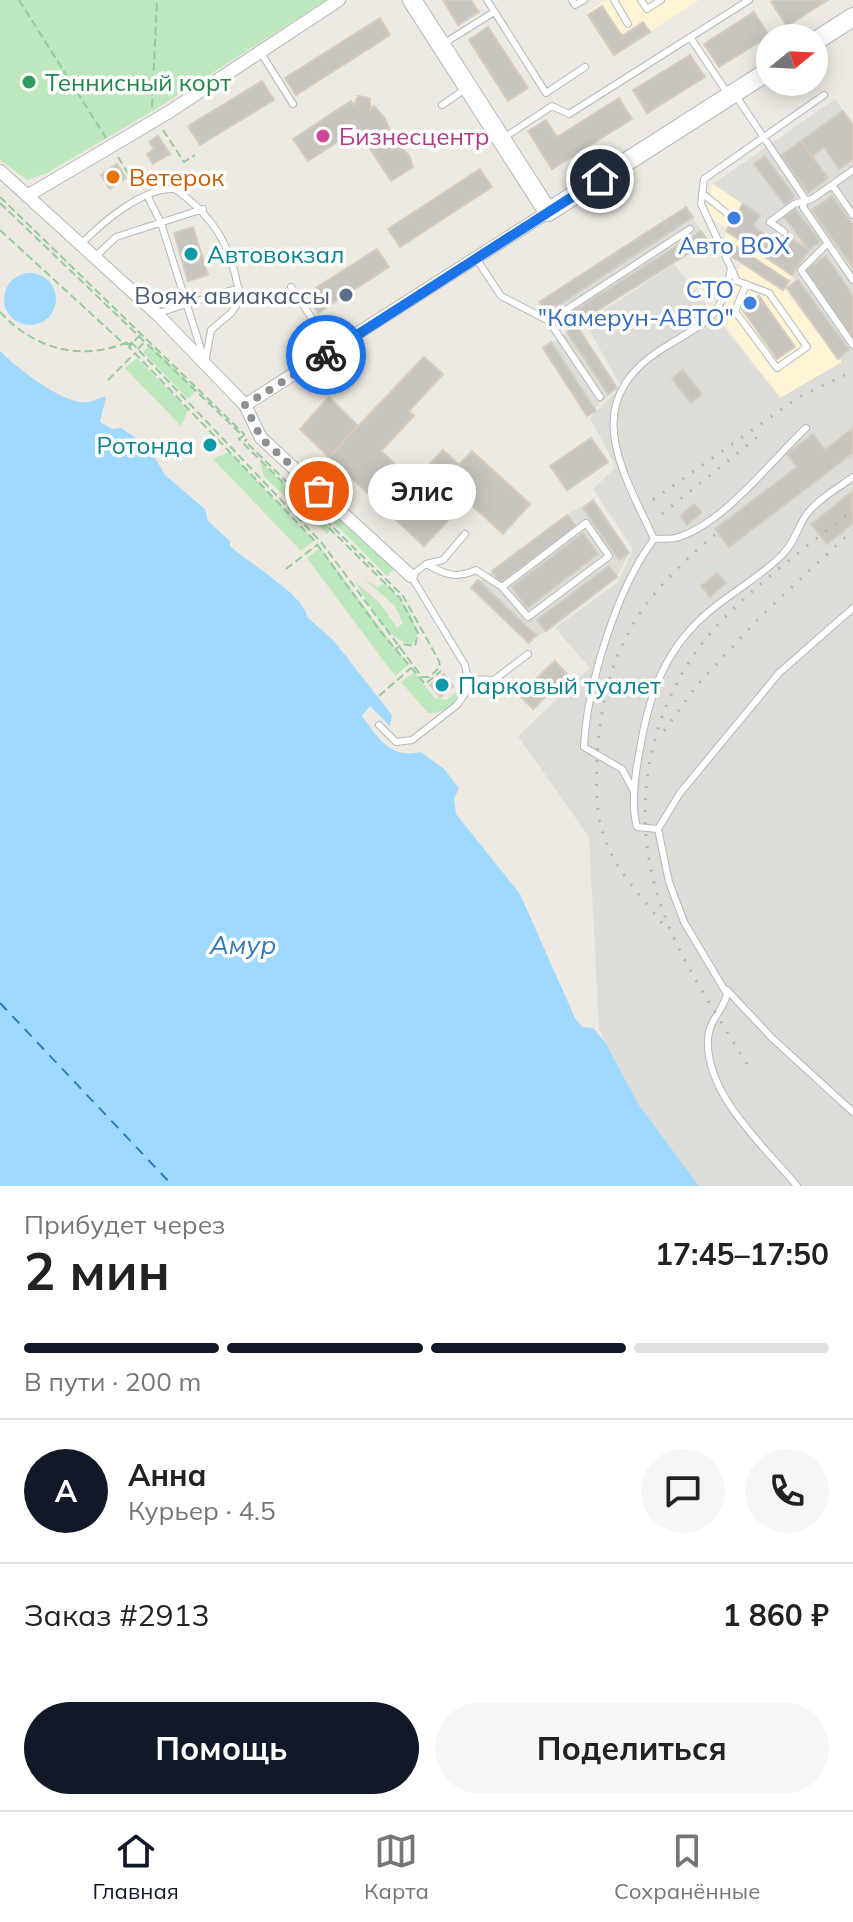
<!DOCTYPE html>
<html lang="ru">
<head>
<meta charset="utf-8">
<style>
  :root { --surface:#fff; --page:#f6f6f6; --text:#222; --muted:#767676; --line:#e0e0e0; --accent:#111827 }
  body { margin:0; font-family:Mulish,sans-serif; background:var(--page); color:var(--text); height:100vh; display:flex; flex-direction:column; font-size:30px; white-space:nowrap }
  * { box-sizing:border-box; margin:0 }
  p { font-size:26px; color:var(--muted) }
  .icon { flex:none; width:44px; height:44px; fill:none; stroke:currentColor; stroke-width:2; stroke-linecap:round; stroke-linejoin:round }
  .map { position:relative; height:1186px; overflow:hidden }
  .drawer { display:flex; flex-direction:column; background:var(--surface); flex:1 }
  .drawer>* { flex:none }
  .needle { width:52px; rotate:72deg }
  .controls { position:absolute; left:756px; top:24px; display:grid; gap:16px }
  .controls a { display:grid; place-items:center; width:72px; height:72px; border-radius:50%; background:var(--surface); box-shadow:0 4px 20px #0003; font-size:40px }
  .pin { position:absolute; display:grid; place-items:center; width:68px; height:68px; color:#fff; margin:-34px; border:4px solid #fff; border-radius:50%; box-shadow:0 2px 8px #0007 }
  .courier { position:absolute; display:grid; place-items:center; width:80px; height:80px; margin:-40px; border:6px solid #1a73e8; border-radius:50%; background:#fff; color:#222; box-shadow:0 2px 10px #0007 }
  .bubble { position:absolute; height:56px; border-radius:28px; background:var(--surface); box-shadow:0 4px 20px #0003; font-size:26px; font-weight:700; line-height:56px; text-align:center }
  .headline em { font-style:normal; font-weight:700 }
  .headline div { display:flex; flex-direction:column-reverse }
  .headline { display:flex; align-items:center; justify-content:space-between; height:136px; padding:0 24px }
  h1 { font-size:52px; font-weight:700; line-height:60px }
  .bar { display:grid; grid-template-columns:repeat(4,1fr); gap:12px 8px; align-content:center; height:96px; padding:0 24px }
  .bar i { height:10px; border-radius:6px; background:var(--line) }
  .bar .on { background:var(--accent) }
  .bar p { grid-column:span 4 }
  .line { display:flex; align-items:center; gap:20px; padding:0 24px; border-top:2px solid var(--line) }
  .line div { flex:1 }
  .round { display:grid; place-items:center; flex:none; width:84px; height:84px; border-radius:42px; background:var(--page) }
  .action { display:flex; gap:16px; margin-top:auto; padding:16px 24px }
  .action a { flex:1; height:92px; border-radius:48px; background:var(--accent); color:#fff; font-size:32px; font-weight:700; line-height:92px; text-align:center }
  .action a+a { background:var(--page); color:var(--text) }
  .menu { display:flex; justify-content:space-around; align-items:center; height:112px; border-top:2px solid var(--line); background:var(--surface); font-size:22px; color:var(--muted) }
  .menu a { display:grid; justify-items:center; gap:4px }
  .menu .on { color:var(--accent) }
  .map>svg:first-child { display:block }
  .commercial { fill:#fff4d5 }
  .industrial { fill:#dedcd6 }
  .green { fill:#bde7bc }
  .water { fill:#a0d9ff }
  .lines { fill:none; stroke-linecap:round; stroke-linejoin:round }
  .ferry { stroke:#377ab8; stroke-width:2; stroke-dasharray:10 8; stroke-linecap:butt }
  .building { fill:#c9c5be; stroke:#d3ccbf; stroke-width:2 }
  .service-casing { stroke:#b4b8bd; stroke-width:8 }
  .minor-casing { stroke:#b4b8bd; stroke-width:14 }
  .secondary-casing { stroke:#b5b9bf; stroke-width:20 }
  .path { stroke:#94c9a1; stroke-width:2; stroke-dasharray:8 4; stroke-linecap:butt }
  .service { stroke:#fff; stroke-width:6 }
  .minor { stroke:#fff; stroke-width:12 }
  .secondary { stroke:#fff; stroke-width:18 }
  .rail { stroke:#b3b4b4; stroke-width:3; stroke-dasharray:2 10; stroke-linecap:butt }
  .done { stroke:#8e8f8f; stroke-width:8; stroke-dasharray:0 14.4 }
  .route { stroke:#1a73e8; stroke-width:10 }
  .leisure-dot { fill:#2e9e5b; stroke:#fff; stroke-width:3 }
  .hotel-dot { fill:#d1479c; stroke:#fff; stroke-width:3 }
  .food-dot { fill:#e8710a; stroke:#fff; stroke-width:3 }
  .shop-dot { fill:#3f7fe0; stroke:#fff; stroke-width:3 }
  .culture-dot { fill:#0f9aa8; stroke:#fff; stroke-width:3 }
  .service-dot { fill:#5c6f8a; stroke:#fff; stroke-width:3 }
  .labels { text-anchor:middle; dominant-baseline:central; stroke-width:7; stroke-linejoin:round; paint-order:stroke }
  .leisure-label { font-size:24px; fill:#27864d; stroke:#fff; text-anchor:start }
  .hotel-label { font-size:24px; fill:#b23c85; stroke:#fff; text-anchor:start }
  .food-label { font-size:24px; fill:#c56008; stroke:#fff; text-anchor:start }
  .shop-label { font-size:24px; fill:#366cbe; stroke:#fff }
  .culture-label { font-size:24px; fill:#0d838f; stroke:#fff; text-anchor:start }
  .service-label { font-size:24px; fill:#4e5e75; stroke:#fff; text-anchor:end }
  .water-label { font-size:26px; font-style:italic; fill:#377ab8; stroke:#fff }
</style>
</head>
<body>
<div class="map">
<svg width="853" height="1186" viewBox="0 0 853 1186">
  <rect width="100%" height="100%" fill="#eeeae1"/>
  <path class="commercial" d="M606,0H699L614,55L587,12Z
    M713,184L760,215L754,227L784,246L790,238L809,250L784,289L842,362L781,398L721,320L741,263L728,254L724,246L727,228L710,217L706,204Z"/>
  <path class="industrial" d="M835,99L853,125V1186H699L639,1105L605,1042L599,1028L589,837L518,736L590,668L555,628L618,582L633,549L593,489L616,467L590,418L621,386L585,323L674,264L780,398L842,362L792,275L808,250L790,238L784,247L753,226L760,215L713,184Z
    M686,207L708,241L568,329L546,313L539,302Z
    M577,326L617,388L587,416L543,348Z
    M593,500L629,553L617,577L529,643L471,588L567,515Z"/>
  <path class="green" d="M0,0H326L156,109L47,173L27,180L0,160Z
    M150,345L196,390L188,399L143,352Z
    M137,358L188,410L181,426L125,368Z
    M229,452L314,541L301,551L213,459Z
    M260,461L331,529L327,534L264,477Z
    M310,493L394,569L387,576L307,496Z
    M320,548L408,665L395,676L307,558Z
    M363,578L377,587L386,583L410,613L418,633L413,644C387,644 368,600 354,581L380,603L397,628L403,623L395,606Z
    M414,672L435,698L447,700L461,687L457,678L463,674C467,693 447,716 428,713L401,682Z"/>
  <path class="water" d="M4 299a26 26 0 1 1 52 0a26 26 0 1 1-52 0Z
    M0,351C16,367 64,406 88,402C96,401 98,397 106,397L100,422L112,429L121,428L148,446L165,475L205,509L208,521L230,541V546C247,562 306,596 307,617L334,641L392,715L390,726L370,706L362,716C379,739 390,759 421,752L444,769L459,788L454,799L456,814L520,894L575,1018L582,1027L593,1028L605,1042L639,1105L699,1186H0Z"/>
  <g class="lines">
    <path class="ferry" d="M0,1003L173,1186"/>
  </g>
  <path class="building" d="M443,0H471L479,12L458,25Z
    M775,0H828L787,26L771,2Z
    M602,6L622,36L643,22L650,32L614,55L588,15Z
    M754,12L769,36L719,67L704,44Z
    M380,18L390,35L296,95L285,78Z
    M488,27L528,88L508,101L469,40Z
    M690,55L705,77L647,113L633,90Z
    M262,81L274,100L200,145L188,126Z
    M358,96L370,98V109L374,106L384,117L391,132L400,141L397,143L409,155L413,167L391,181L357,129L308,161L293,139L351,101L354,105Z
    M619,98L632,119L552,169L528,131L546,120L557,137Z
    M843,111L853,125V159L839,169L824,147L812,156L801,141Z
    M158,136L170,154L153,164L147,154L154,149L149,142Z
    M801,141L828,178L808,193L781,155Z
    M765,156L795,197L785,205L754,164Z
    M117,164L126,178L110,189L101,175Z
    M480,169L492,187L400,247L388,229Z
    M832,196L853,225V268L812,210Z
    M743,204L760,215L753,226L784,247L790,238L809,250L792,275L726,231Z
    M686,207L693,217L546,313L539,302Z
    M795,209L820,241L809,250L784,217Z
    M193,227L208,275L188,281L174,233Z
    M701,231L708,241L568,329L561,319Z
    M734,245L789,281L783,290L728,254Z
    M377,249L389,267L318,313L306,294Z
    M826,256L853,296V339L805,270Z
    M798,280L849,350L838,359L787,288Z
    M759,296L795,347L777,359L742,309Z
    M577,326L617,388L608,394L567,332Z
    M551,342L596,411L587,416L543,348Z
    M424,357L443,374L409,411L414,416L381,451L451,517L424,546L329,457Z
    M683,370L702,394L691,403L672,379Z
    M329,397L358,426L329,457L300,429Z
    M853,428V453L729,547L715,529L797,467L787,454L813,434L825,450Z
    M591,438L608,462L567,490L550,466Z
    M443,450L459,465L472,451L530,504L503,534L429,465Z
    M852,492L853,523L827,544L811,524Z
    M593,500L629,553L619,560L583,508Z
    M694,504L702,512L687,525L680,516Z
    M567,515L576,526L500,583L492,571Z
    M583,533L598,554L527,608L512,587Z
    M609,566L617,577L546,631L537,620Z
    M717,573L726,583L710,597L701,586Z
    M478,580L536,635L529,643L471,588Z
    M555,661L568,675L533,709L519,695Z
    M444,674L453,686L440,697L430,685Z"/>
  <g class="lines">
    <defs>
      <path id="service" d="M487,0L546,93L585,67
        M572,0L575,5L584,0
        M614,0L628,24
        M641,0L647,9L661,0
        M690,37L728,94
        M443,44L494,12
        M261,53L293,104
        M736,96L805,199L803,207L853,280
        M442,105L467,88
        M505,137L552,106L569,114L749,0
        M832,185L853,215
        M702,193L729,215
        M147,195L161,223L204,359
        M784,232L770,222L794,204L812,199L853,170
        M82,243C103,222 143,187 175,189C216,218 233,249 240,300L231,313L211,330L205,363
        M828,243L801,270L853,345
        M95,257L116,237L203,209
        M476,258L501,296L549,321L690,229
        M746,284L735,311L777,368L807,347L769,293L737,281L701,204L704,179L824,95
        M291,287L333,350
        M158,313L239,288
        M549,321L600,397
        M654,539C662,538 671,540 679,537C725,522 770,462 806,428
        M426,564C446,575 456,579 476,570L502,587L528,617L609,556L586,523L502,587
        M468,679L494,680L528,654
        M379,725L396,742L412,740L457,705L466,692L468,679L465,665L411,576L426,564L443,560L465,534
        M634,791L622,769L584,747C587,685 617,588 654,539C619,464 577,398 670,344C709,320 722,317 731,268
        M658,829L680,793L779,673L853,608
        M727,990L772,1038L853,1112
        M797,1186C765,1147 705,1095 708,1039C709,1020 723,1011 727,994L684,922L669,882L658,829L637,827C630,803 636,769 641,743C650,693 665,651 704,616C728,594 758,579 781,556C794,544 797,529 806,515C817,500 838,488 853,477"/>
      <path id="minor" d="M0,171L157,314L245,405L261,438L411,576
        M27,196L169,112L339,0
        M245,405L548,212"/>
      <path id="secondary" d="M412,0L548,212L770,70
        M814,42L853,17"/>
    </defs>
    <use href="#service" class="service-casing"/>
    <use href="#minor" class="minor-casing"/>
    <use href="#secondary" class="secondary-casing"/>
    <path class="path" d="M19,0L106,138
      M152,107L157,0
      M163,130L184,162L195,155
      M118,157L138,189
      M0,197L245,435
      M0,203L243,436L239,439L245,445L400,598L418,633L415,646L402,644L396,649
      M0,230L124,344H131
      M0,312C35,350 83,362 130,341L321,542L422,677H429L440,667L439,661L403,596L245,441L247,439
      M140,335L129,347L314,540L381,632L425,684L441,671
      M138,349L147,339
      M108,380L135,353
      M286,569L317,545
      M379,696L411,668"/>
    <use href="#service" class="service"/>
    <use href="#minor" class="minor"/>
    <use href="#secondary" class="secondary"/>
    <path class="rail" d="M653,500L799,397L853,371
      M662,514L765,431
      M664,731L696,686L761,616L853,530
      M662,923C643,899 617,871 606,842C595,815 596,786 597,757C604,652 637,599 717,533
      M747,1064C716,1013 679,960 660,903C626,802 651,692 726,616C765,577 810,544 853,510"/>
  </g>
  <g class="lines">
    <path class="done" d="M319,491L261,438L245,405L326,355"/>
    <path class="route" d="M326,355L600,179"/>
  </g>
  <circle class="leisure-dot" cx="29" cy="82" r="8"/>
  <circle class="hotel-dot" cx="323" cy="136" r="8"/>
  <circle class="food-dot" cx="113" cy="177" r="8"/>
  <g class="shop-dot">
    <circle cx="734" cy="218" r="8"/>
    <circle cx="750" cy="303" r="8"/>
  </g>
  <g class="culture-dot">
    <circle cx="191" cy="254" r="8"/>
    <circle cx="210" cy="445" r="8"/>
    <circle cx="442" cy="685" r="8"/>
  </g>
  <circle class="service-dot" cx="346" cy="295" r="8"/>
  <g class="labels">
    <g class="leisure-label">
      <text x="45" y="82">Теннисный корт</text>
    </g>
    <g class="hotel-label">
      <text x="339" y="136">Бизнесцентр</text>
    </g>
    <g class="food-label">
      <text x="129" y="177">Ветерок</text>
    </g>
    <g class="shop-label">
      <text x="734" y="245">Авто BOX</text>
      <text x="734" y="289" text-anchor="end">СТО<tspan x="734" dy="28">"Камерун-АВТО"</tspan></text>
    </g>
    <g class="culture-label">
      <text x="207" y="254">Автовокзал</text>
      <text x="194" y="445" text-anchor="end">Ротонда</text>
      <text x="458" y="685">Парковый туалет</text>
    </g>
    <g class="service-label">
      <text x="330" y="295">Вояж авиакассы</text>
    </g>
    <g class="water-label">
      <text x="243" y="944">Амур</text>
    </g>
  </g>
</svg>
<div class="controls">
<a><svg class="needle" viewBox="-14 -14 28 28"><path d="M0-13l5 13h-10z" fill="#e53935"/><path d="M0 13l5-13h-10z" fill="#767676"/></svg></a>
</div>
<div class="pin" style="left:319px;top:491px;background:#ea580c"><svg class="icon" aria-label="bag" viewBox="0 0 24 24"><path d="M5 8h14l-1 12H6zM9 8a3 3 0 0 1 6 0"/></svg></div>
<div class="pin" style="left:600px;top:179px;background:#1f2937"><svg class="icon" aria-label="home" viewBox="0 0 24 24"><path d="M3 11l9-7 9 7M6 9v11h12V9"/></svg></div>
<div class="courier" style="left:326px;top:355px"><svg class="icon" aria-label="bike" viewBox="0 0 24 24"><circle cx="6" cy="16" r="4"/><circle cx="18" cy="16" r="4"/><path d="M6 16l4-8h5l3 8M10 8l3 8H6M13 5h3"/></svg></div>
<div class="bubble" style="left:368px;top:464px;width:108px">Элис</div>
</div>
<section class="drawer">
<div class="headline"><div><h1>2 мин</h1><p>Прибудет через</p></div><em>17:45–17:50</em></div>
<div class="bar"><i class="on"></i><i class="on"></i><i class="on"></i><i></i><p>В пути · 200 m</p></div>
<div class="line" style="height:144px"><b class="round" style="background:var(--accent);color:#fff">А</b><div><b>Анна</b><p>Курьер · 4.5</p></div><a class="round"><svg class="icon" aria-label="chat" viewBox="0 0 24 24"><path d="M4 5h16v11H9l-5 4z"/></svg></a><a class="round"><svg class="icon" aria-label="phone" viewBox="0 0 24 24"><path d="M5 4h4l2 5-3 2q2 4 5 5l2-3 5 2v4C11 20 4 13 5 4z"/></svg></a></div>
<div class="line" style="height:104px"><div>Заказ #2913</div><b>1 860 ₽</b></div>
<div class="action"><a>Помощь</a><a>Поделиться</a></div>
</section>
<nav class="menu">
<a class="on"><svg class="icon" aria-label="home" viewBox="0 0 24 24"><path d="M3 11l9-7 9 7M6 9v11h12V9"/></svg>Главная</a>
<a><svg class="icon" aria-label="map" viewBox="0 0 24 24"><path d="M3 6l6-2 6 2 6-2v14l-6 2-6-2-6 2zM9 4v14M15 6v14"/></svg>Карта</a>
<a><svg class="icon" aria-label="saved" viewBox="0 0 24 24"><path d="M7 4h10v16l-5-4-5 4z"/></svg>Сохранённые</a>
</nav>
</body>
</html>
